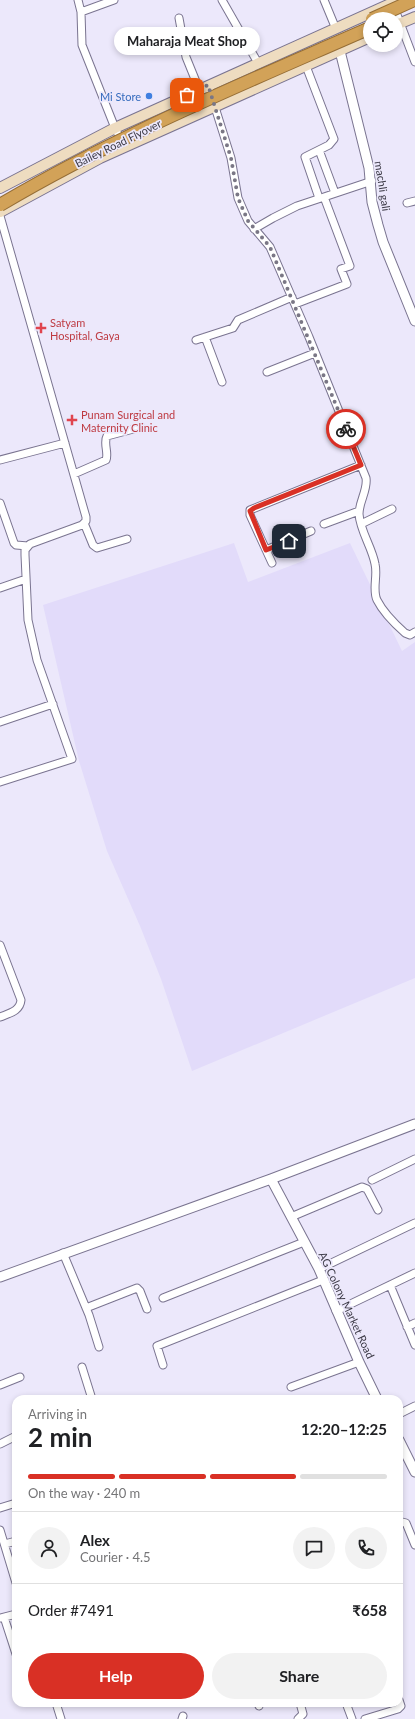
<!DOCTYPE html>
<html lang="en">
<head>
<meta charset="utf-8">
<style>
  :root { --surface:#fff; --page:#f2f2f2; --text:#202124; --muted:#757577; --line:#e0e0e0; --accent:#d93025 }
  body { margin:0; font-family:Lato,sans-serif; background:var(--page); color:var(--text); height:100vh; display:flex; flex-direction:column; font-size:15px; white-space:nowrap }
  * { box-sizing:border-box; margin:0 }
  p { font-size:13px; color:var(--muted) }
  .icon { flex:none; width:22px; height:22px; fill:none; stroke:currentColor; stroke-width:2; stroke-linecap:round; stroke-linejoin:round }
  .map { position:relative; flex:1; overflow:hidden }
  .drawer { position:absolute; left:12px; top:1395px; width:391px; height:312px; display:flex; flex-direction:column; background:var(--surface); border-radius:12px; box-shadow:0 2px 6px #0003 }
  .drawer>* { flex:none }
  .buttons { position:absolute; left:363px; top:12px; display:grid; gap:8px }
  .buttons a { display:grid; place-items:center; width:40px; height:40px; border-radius:50%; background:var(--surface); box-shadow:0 2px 6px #0003; font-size:20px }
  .pin { position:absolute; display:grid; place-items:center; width:34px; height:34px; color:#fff; margin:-17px; border-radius:8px; box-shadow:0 2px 6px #0006 }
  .courier { position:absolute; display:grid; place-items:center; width:40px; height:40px; margin:-20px; border:3px solid #d93025; border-radius:50%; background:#fff; color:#222; box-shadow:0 1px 5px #0007 }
  .bubble { position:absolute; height:28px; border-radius:14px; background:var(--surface); box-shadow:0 2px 6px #0003; font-size:13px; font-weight:700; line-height:28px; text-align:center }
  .overview em { font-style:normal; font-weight:700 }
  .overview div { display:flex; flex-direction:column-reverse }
  .overview { display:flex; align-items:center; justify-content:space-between; height:68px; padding:0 16px }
  h1 { font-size:26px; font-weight:700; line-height:30px }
  .bar { display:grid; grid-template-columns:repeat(4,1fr); gap:6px 4px; align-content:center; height:48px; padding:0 16px }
  .bar i { height:5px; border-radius:3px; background:var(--line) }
  .bar .on { background:var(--accent) }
  .bar p { grid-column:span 4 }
  .line { display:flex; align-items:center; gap:10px; padding:0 16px; border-top:1px solid var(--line) }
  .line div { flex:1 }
  .round { display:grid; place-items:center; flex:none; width:42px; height:42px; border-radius:21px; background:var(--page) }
  .action { display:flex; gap:8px; margin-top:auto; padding:8px 16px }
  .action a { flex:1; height:46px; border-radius:24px; background:var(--accent); color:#fff; font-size:16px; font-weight:700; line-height:46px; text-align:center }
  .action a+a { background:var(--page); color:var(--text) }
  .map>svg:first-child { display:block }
  .built { fill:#e2dbfa }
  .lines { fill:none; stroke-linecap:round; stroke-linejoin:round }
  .minor-casing { stroke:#7a7490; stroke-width:9 }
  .tertiary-casing { stroke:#7a7490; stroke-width:11 }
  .secondary-casing { stroke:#7a7490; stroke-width:12 }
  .minor { stroke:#fff; stroke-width:7 }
  .tertiary { stroke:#fff; stroke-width:9 }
  .secondary { stroke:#eedcc0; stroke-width:10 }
  .trunk-bridge-casing { stroke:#966e36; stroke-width:14; stroke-linecap:butt }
  .trunk-bridge { stroke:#d2a258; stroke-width:12 }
  .done { stroke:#7a7785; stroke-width:4; stroke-dasharray:0 7.2 }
  .route { stroke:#d93025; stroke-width:5 }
  .shop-dot { fill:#3f7fe0; stroke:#ece8fb; stroke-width:1.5 }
  .health-dot { fill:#e0444e; stroke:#ece8fb; stroke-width:1.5 }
  .labels { text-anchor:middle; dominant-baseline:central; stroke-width:3.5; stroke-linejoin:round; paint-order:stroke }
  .shop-label { font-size:11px; fill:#366cbe; stroke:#ece8fb; text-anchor:end }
  .street-label { font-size:11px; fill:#3c3a46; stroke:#ece8fb }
  .health-label { font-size:11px; fill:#be3a42; stroke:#ece8fb; text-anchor:start }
</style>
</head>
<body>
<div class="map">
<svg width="415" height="1719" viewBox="0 0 415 1719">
  <rect width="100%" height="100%" fill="#ece8fb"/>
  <path class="built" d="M234,543L248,582L350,543L402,651L415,642V978L192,1071L161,979L140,926L107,851L79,761L43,605Z"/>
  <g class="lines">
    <defs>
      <path id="minor" d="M78,0L81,12L114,0
        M222,0L258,63
        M324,0L336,29
        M394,7L415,62
        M81,12L82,45L115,128L122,142
        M179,18L186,57L199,89
        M306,66L334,139L329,145L305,157L319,198
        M208,85L231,158L238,198L248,221L270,247L309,337L366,478C368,490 359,501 359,514C360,531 372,547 375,564C378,575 372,590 377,600C383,612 396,625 405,633L410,635L415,632
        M319,150L335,193
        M407,203L415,201
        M0,216L86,517V521L82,525L30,544L25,550V555L28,620L37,660L72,759L0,782
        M254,229L273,218L297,206L372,181
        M295,304L347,284L341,269L350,266L324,197
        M205,337L222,382
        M196,340L233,328L238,320L292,297
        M267,372L315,353
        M0,460L65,443
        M74,474L106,460C109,453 103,443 107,436L141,427
        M0,503L14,543L16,545L28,546
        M84,523L93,545L97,548L127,539
        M324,524L359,511
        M361,524L392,509
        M266,550L311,531
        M272,563L250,515V510L361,465
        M0,588L26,579
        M0,722L53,704
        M0,945L21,1000C20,1011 10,1013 0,1017
        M372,1180L415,1159
        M291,1217L362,1187L367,1189L378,1210
        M63,1253L89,1315L99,1347
        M319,1269L415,1223
        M390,1285L415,1345
        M163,1298L304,1242
        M86,1308L137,1288L140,1291L147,1309
        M336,1311L415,1273
        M407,1327L415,1323
        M163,1365L157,1346L323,1280
        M82,1367L92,1399
        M0,1385L20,1377
        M291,1387L359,1362
        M399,1414L415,1406
        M0,1444L16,1436
        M0,1508L16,1503
        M399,1523L402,1522L406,1523L415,1545
        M0,1530L16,1583
        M5,1544L16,1541
        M4,1617L16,1654
        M1,1618L16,1614
        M56,1703L61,1719
        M258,1703L259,1706
        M346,1703L352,1719
        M182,1719L183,1716
        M298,1719L303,1714L300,1703
        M365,1719L398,1709L401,1706L399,1700"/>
      <path id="tertiary" d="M340,51L369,168L372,202L378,225L383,242L415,321
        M271,1179L319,1269L359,1362L377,1399
        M0,1277L271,1179L415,1124
        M399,1440L415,1472"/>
      <path id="secondary" d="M396,25L415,17
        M0,188L115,128L399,0
        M0,212L100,158L370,37"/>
    </defs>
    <use href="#minor" class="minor-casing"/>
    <use href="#tertiary" class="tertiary-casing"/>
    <use href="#secondary" class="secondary-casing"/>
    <use href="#minor" class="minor"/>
    <use href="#tertiary" class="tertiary"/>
    <use href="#secondary" class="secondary"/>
    <defs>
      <path id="trunk-bridge" d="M372,19L414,0
        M0,205C118,135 245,83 370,28"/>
    </defs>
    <use href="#trunk-bridge" class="trunk-bridge-casing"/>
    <use href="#trunk-bridge" class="trunk-bridge"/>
  </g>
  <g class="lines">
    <path class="done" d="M187,95L208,85L231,158L238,198L248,221L270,247L346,429"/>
    <path class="route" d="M289,541L266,550L250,511L254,508L361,465L346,429"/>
  </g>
  <circle class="shop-dot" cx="149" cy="96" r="4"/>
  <g class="health-dot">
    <path d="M39 322h4v4h4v4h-4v4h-4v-4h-4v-4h4z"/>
    <path d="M70 414h4v4h4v4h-4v4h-4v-4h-4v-4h4z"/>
  </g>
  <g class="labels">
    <g class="shop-label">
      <text x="141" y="96">Mi Store</text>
    </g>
    <g class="street-label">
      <text transform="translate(118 143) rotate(-26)">Bailey Road Flyover</text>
      <text transform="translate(383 186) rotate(81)">machli gali</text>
      <text transform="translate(347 1305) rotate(65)">AG Colony Market Road</text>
    </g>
    <g class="health-label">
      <text x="50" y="322">Satyam<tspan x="50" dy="13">Hospital, Gaya</tspan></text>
      <text x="81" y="414">Punam Surgical and<tspan x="81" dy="13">Maternity Clinic</tspan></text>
    </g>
  </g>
</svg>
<div class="buttons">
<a><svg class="icon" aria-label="locate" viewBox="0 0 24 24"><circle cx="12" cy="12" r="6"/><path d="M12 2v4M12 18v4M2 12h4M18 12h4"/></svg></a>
</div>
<div class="pin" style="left:187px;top:95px;background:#ea580c"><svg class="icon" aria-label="bag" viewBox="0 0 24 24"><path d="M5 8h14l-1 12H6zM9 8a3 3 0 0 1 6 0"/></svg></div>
<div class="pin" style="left:289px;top:541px;background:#1f2937"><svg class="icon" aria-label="home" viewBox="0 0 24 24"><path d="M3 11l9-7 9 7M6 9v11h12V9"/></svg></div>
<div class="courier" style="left:346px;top:429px"><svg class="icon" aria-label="bike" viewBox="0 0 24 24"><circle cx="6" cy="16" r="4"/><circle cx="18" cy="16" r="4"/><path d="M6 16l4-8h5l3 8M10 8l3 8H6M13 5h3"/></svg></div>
<div class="bubble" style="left:114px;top:27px;width:146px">Maharaja Meat Shop</div>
<section class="drawer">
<div class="overview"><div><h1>2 min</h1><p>Arriving in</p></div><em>12:20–12:25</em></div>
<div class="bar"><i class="on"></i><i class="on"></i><i class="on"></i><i></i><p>On the way · 240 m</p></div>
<div class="line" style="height:72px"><a class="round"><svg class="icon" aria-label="person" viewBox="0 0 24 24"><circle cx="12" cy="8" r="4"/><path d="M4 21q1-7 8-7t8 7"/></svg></a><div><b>Alex</b><p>Courier · 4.5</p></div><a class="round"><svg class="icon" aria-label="chat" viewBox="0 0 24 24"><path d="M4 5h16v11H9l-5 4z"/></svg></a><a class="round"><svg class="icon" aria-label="phone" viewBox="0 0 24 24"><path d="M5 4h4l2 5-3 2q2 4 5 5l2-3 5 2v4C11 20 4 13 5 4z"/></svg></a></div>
<div class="line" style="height:52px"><div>Order #7491</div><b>₹658</b></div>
<div class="action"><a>Help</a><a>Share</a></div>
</section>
</div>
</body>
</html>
